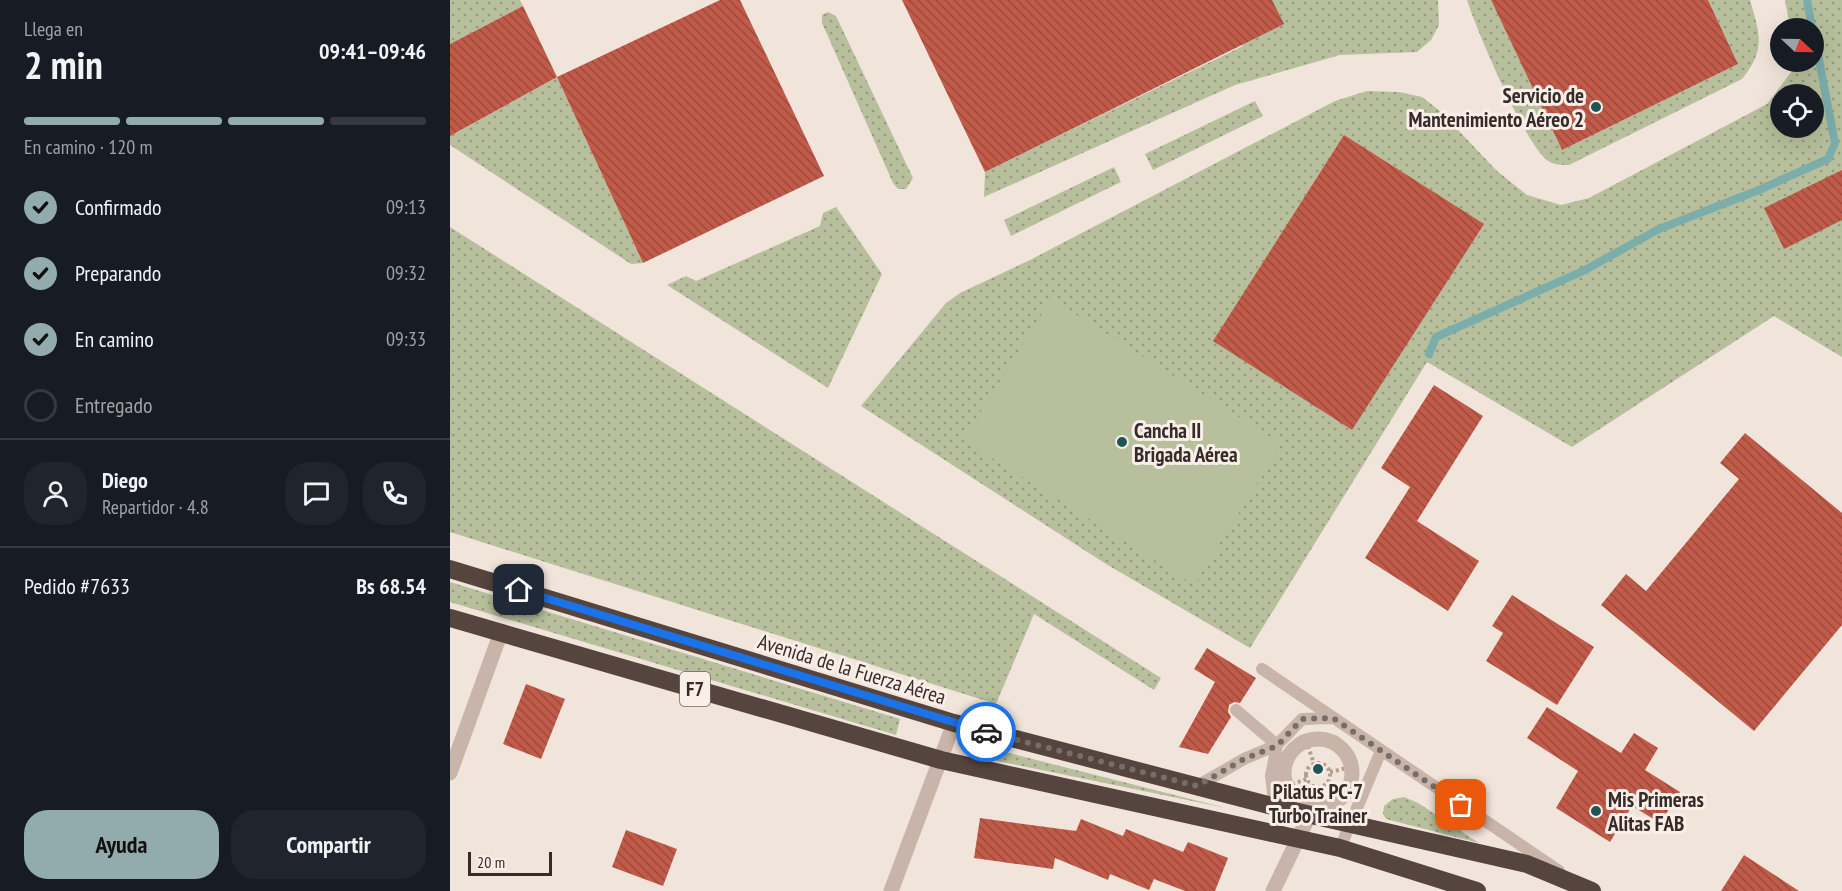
<!DOCTYPE html>
<html lang="es">
<head>
<meta charset="utf-8">
<style>
  :root { --surface:#171b24; --page:#20242c; --text:#f1f3f6; --muted:#9ea1a6; --line:#363941; --accent:#92acad }
  body { margin:0; font-family:"PT Sans Narrow",sans-serif; background:var(--page); color:var(--text); height:100vh; display:flex; flex-direction:column; font-size:22px; white-space:nowrap }
  * { box-sizing:border-box; margin:0 }
  p { font-size:20px; color:var(--muted) }
  .icon { flex:none; width:33px; height:33px; fill:none; stroke:currentColor; stroke-width:2; stroke-linecap:round; stroke-linejoin:round }
  .map { position:relative; flex:1; overflow:hidden }
  .details { display:flex; flex-direction:column; background:var(--surface); width:450px }
  .details>* { flex:none }
  .needle { width:39px; rotate:112deg }
  .controls { position:absolute; left:1320px; top:18px; display:grid; gap:12px }
  .controls a { display:grid; place-items:center; width:54px; height:54px; border-radius:50%; background:var(--surface); box-shadow:0 6px 24px #0002; font-size:30px }
  .scale { position:absolute; left:18px; bottom:15px; width:84px; box-sizing:border-box; padding-left:6px; border:3px solid #352b28; border-top:0; font-size:16px; line-height:21px; white-space:nowrap; color:#352b28; -webkit-text-stroke:4px #f9efe8; paint-order:stroke }
  .pin { position:absolute; display:grid; place-items:center; width:51px; height:51px; color:#fff; margin:-26px; border-radius:12px; box-shadow:0 3px 9px #0006 }
  .courier { position:absolute; display:grid; place-items:center; width:60px; height:60px; margin:-30px; border:4px solid #1a73e8; border-radius:50%; background:#fff; color:#222; box-shadow:0 2px 8px #0007 }
  .head em { font-style:normal; font-weight:800 }
  .head div { display:flex; flex-direction:column-reverse }
  .head { display:flex; align-items:center; justify-content:space-between; height:102px; padding:0 24px }
  h1 { font-size:39px; font-weight:800; line-height:45px }
  .bar { display:grid; grid-template-columns:repeat(4,1fr); gap:9px 6px; align-content:center; height:72px; padding:0 24px }
  .bar i { height:8px; border-radius:4px; background:var(--line) }
  .bar .on { background:var(--accent) }
  .bar p { grid-column:span 4 }
  .line { display:flex; align-items:center; gap:15px; padding:0 24px; border-top:2px solid var(--line) }
  .line div { flex:1 }
  .round { display:grid; place-items:center; flex:none; width:63px; height:63px; border-radius:24px; background:var(--page) }
  ol { padding:0 24px; list-style:none }
  li { display:flex; align-items:center; gap:18px; height:66px }
  li p { margin-inline-start:auto }
  li .icon { padding:6px; border-radius:50%; background:var(--accent); color:#111; stroke-width:4 }
  li:last-child { color:var(--muted) }
  li i { width:33px; height:33px; border:3px solid var(--line); border-radius:50% }
  .cta { display:flex; gap:12px; margin-top:auto; padding:12px 24px }
  .cta a { flex:1; height:69px; border-radius:24px; background:var(--accent); color:#111; font-size:24px; font-weight:800; line-height:69px; text-align:center }
  .cta a+a { background:var(--page); color:var(--text) }
  main { display:flex; flex:1; min-height:0 }
  .map>svg:first-child { display:block }
  .grass { fill:url(#grass-dots); fill-rule:evenodd }
  .park { fill:#b7bf9c }
  .lines { fill:none; stroke-linecap:round; stroke-linejoin:round }
  .stream { stroke:#7badaa; stroke-width:8 }
  .building { fill:url(#building-back-hatch) }
  .path { stroke:#b49e92; stroke-width:4; stroke-dasharray:3 3; stroke-linecap:butt }
  .lane { stroke:#c8b4a8; stroke-width:12 }
  .street { stroke:#c8b4a8; stroke-width:15 }
  .highway { stroke:#56443f; stroke-width:18 }
  .done { stroke:#776c67; stroke-width:6; stroke-dasharray:0 10.8 }
  .route { stroke:#1a73e8; stroke-width:8 }
  .poi-dot { fill:#1f5554; stroke:#f9efe8; stroke-width:2 }
  .labels { text-anchor:middle; dominant-baseline:central; stroke-width:6; stroke-linejoin:round; paint-order:stroke }
  .shield { fill:#f9efe8; stroke:#706662; stroke-width:1.5 }
  .shield-label { font-size:20px; font-weight:bold; fill:#352b28 }
  .poi-label { font-size:21px; font-weight:bold; fill:#352b28; stroke:#f9efe8; text-anchor:start }
  .street-label { font-size:21px; fill:#352b28; stroke:#f9efe8 }
</style>
</head>
<body>
<main>
<section class="details">
<div class="head"><div><h1>2 min</h1><p>Llega en</p></div><em>09:41–09:46</em></div>
<div class="bar"><i class="on"></i><i class="on"></i><i class="on"></i><i></i><p>En camino · 120 m</p></div>
<ol>
<li><svg class="icon" aria-label="check" viewBox="0 0 24 24"><path d="M5 12l5 5 9-10"/></svg>Confirmado<p>09:13</p></li>
<li><svg class="icon" aria-label="check" viewBox="0 0 24 24"><path d="M5 12l5 5 9-10"/></svg>Preparando<p>09:32</p></li>
<li><svg class="icon" aria-label="check" viewBox="0 0 24 24"><path d="M5 12l5 5 9-10"/></svg>En camino<p>09:33</p></li>
<li><i></i>Entregado</li>
</ol>
<div class="line" style="height:108px"><a class="round"><svg class="icon" aria-label="person" viewBox="0 0 24 24"><circle cx="12" cy="8" r="4"/><path d="M4 21q1-7 8-7t8 7"/></svg></a><div><b>Diego</b><p>Repartidor · 4.8</p></div><a class="round"><svg class="icon" aria-label="chat" viewBox="0 0 24 24"><path d="M4 5h16v11H9l-5 4z"/></svg></a><a class="round"><svg class="icon" aria-label="phone" viewBox="0 0 24 24"><path d="M5 4h4l2 5-3 2q2 4 5 5l2-3 5 2v4C11 20 4 13 5 4z"/></svg></a></div>
<div class="line" style="height:78px"><div>Pedido #7633</div><b>Bs 68.54</b></div>
<div class="cta"><a>Ayuda</a><a>Compartir</a></div>
</section>
<div class="map">
<svg width="1392" height="891" viewBox="0 0 1392 891">
  <defs>
    <pattern id="grass-dots" width="8" height="8" patternUnits="userSpaceOnUse" patternTransform="scale(1.5)"><rect width="8" height="8" fill="#b7bf9c"/><path d="M2 2h.1M6 6h.1" fill="none" stroke="#969b7f" stroke-width="1.8" stroke-linecap="round"/></pattern>
    <pattern id="building-back-hatch" width="6" height="6" patternUnits="userSpaceOnUse" patternTransform="scale(1.5)"><rect width="6" height="6" fill="#c15b49"/><path d="M-1 5l2 2M0 0l6 6M5-1l2 2" fill="none" stroke="#9e4b3d"/></pattern>
  </defs>
  <rect width="100%" height="100%" fill="#f1e5db"/>
  <path class="grass" d="M0,0H70L73,6L0,44Z
    M771,0H988L989,25L981,40L967,52L890,55L785,85L534,197L535,172L793,46Z
    M1017,0H1041L1112,150L1288,64L1258,0H1300C1310,34 1316,50 1292,79L1119,165C1111,165 1103,165 1097,160C1074,142 1027,31 1017,0Z
    M1335,0H1392V357L1324,316L1122,447L977,362L800,648L656,564L411,406L496,303L510,293L580,260L885,101L917,91L949,92L972,97L990,111L1047,171L1077,195L1111,205L1139,198L1317,104L1342,71V62H1364V28H1340ZM1330,94H1364V128H1330Z
    M378,12L386,16L463,178L456,189H448L443,183L372,23V15Z
    M107,77L193,263L181,264L0,145V123L6,133Z
    M805,101L813,116L703,170L695,154Z
    M664,167L671,182L561,236L554,220Z
    M386,207L432,274L378,388L217,285L236,276L246,281L370,226L373,213Z
    M0,227L711,678L704,690L584,614L546,704L0,532Z
    M0,582L450,719L446,735L0,602Z
    M539,748L776,808L538,759Z
    M954,797L968,803L1029,843L936,819L933,814L934,806L943,799Z"/>
  <path class="park" d="M601,299L832,444L744,585L513,440Z"/>
  <g class="lines">
    <path class="stream" d="M1357,0L1362,28
      M979,354L986,337L1135,270L1209,229L1309,190L1378,159L1385,143L1364,34"/>
  </g>
  <path class="building" d="M270,0H290L374,176L193,263L107,77Z
    M452,0H822L834,24L535,172Z
    M1041,0H1258L1288,64L1112,150Z
    M73,6L107,77L0,136V44Z
    M894,135L1034,224L902,430L763,341Z
    M1392,170V220L1334,249L1314,208Z
    M984,385L1033,416L967,521L1029,561L998,611L915,558L960,487L931,468Z
    M1295,433L1392,513V625L1304,731L1151,605L1176,574L1196,591L1289,479L1270,463Z
    M1062,595L1144,647L1107,705L1036,661L1053,633L1042,626Z
    M757,648L806,678L790,703L784,702L779,705L778,712L781,717L758,754L729,747L765,682L744,669Z
    M76,684L115,699L91,759L53,744Z
    M1097,707L1171,753L1184,733L1208,748L1195,770L1230,792L1210,823L1182,806L1160,842L1106,808L1128,771L1077,738Z
    M530,818L626,831L631,819L673,836L676,829L733,852L738,842L778,858L765,891H735L704,879L699,890L660,874L658,880L605,858L603,869L524,858Z
    M176,830L227,849L213,886L162,867Z
    M1294,855L1349,891H1271Z"/>
  <g class="lines">
    <path class="path" d="M858,746L864,764
      M856 775a12 12 0 1 1 24 0a12 12 0 1 1-24 0Z
      M880,772L897,768
      M842,784L857,779"/>
    <path class="lane" d="M812,669L1109,871
      M786,710L827,745
      M827,745L821,776L828,834
      M747,786L794,759L827,745L852,719L882,718
      M890,848L931,751"/>
    <path class="street" d="M834 773a34 34 0 1 1 68 0a34 34 0 1 1-68 0Z
      M0,773L51,632
      M441,891L504,723
      M823,891L860,814"/>
    <path class="highway" d="M0,569L504,723L826,807L1077,864L1142,891
      M0,618L491,760L890,848L1027,891"/>
  </g>
  <g class="lines">
    <path class="done" d="M536,732L747,786L794,759L827,746L852,719L883,718L1011,805"/>
    <path class="route" d="M69,590L536,732"/>
  </g>
  <g class="poi-dot">
    <circle cx="1146" cy="107" r="6"/>
    <circle cx="672" cy="442" r="6"/>
    <circle cx="868" cy="769" r="6"/>
    <circle cx="1146" cy="811" r="6"/>
  </g>
  <g class="labels">
    <rect class="shield" x="230" y="672" width="30" height="34" rx="4.5"/>
    <g class="shield-label">
      <text x="245" y="689">F7</text>
    </g>
    <g class="poi-label">
      <text x="1134" y="95" text-anchor="end">Servicio de<tspan x="1134" dy="24">Mantenimiento Aéreo 2</tspan></text>
      <text x="684" y="430">Cancha II<tspan x="684" dy="24">Brigada Aérea</tspan></text>
      <text x="868" y="791" text-anchor="middle">Pilatus PC-7<tspan x="868" dy="24">Turbo Trainer</tspan></text>
      <text x="1158" y="799">Mis Primeras<tspan x="1158" dy="24">Alitas FAB</tspan></text>
    </g>
    <g class="street-label">
      <text transform="translate(402 669) rotate(17)">Avenida de la Fuerza Aérea</text>
    </g>
  </g>
</svg>
<div class="controls">
<a><svg class="needle" viewBox="-14 -14 28 28"><path d="M0-13l5 13h-10z" fill="#e53935"/><path d="M0 13l5-13h-10z" fill="#9ea1a6"/></svg></a>
<a><svg class="icon" aria-label="locate" viewBox="0 0 24 24"><circle cx="12" cy="12" r="6"/><path d="M12 2v4M12 18v4M2 12h4M18 12h4"/></svg></a>
</div>
<div class="scale">20 m</div>
<div class="pin" style="left:1011px;top:805px;background:#ea580c"><svg class="icon" aria-label="bag" viewBox="0 0 24 24"><path d="M5 8h14l-1 12H6zM9 8a3 3 0 0 1 6 0"/></svg></div>
<div class="pin" style="left:69px;top:590px;background:#1f2937"><svg class="icon" aria-label="home" viewBox="0 0 24 24"><path d="M3 11l9-7 9 7M6 9v11h12V9"/></svg></div>
<div class="courier" style="left:536px;top:732px"><svg class="icon" aria-label="car" viewBox="0 0 24 24"><path d="M5 17H2v-5l4-1 3-4h7l3 4 3 1v5h-3M9 17h6M6 11h13"/><circle cx="7" cy="17" r="2"/><circle cx="17" cy="17" r="2"/></svg></div>
</div>
</main>
</body>
</html>
